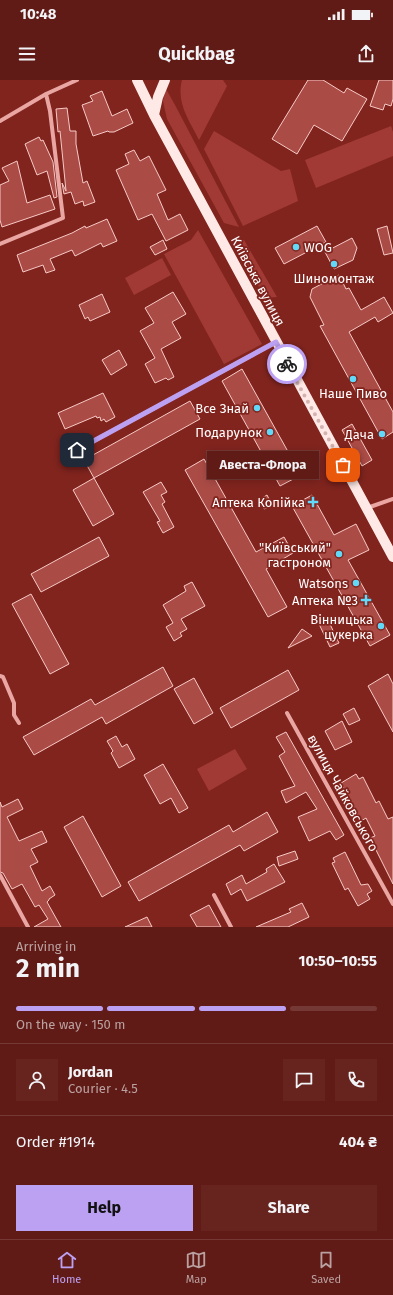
<!DOCTYPE html>
<html lang="en">
<head>
<meta charset="utf-8">
<style>
  :root { --surface:#611b16; --page:#67241f; --text:#f1f3f6; --muted:#baa1a1; --line:#753935; --accent:#bca0f2 }
  body { margin:0; font-family:"Fira Sans",sans-serif; background:var(--page); color:var(--text); height:100vh; display:flex; flex-direction:column; font-size:15px; white-space:nowrap }
  * { box-sizing:border-box; margin:0 }
  p { font-size:13px; color:var(--muted) }
  .icon { flex:none; width:22px; height:22px; fill:none; stroke:currentColor; stroke-width:2; stroke-linecap:round; stroke-linejoin:round }
  .map { position:relative; height:847px; overflow:hidden }
  .sheet { display:flex; flex-direction:column; background:var(--surface); flex:1 }
  .sheet>* { flex:none }
  .pin { position:absolute; display:grid; place-items:center; width:34px; height:34px; color:#fff; margin:-17px; border-radius:8px; box-shadow:0 2px 6px #0006 }
  .courier { position:absolute; display:grid; place-items:center; width:40px; height:40px; margin:-20px; border:3px solid #bca0f2; border-radius:50%; background:#fff; color:#222; box-shadow:0 1px 5px #0007 }
  .bubble { position:absolute; height:28px; border-radius:0px; background:var(--surface); box-shadow:0 2px 10px #0003,0 0 0 1px var(--line); font-size:13px; font-weight:700; line-height:28px; text-align:center }
  .head em { font-style:normal; font-weight:700 }
  .head div { display:flex; flex-direction:column-reverse }
  .head { display:flex; align-items:center; justify-content:space-between; height:68px; padding:0 16px }
  h1 { font-size:26px; font-weight:700; line-height:30px }
  .bar { display:grid; grid-template-columns:repeat(4,1fr); gap:6px 4px; align-content:center; height:48px; padding:0 16px }
  .bar i { height:5px; border-radius:3px; background:var(--line) }
  .bar .current { background:var(--accent) }
  .bar p { grid-column:span 4 }
  .line { display:flex; align-items:center; gap:10px; padding:0 16px; border-top:1px solid var(--line) }
  .line div { flex:1 }
  .round { display:grid; place-items:center; flex:none; width:42px; height:42px; border-radius:0px; background:var(--page) }
  .action { display:flex; gap:8px; margin-top:auto; padding:8px 16px }
  .action a { flex:1; height:46px; border-radius:0px; background:var(--accent); color:#111; font-size:16px; font-weight:700; line-height:46px; text-align:center }
  .action a+a { background:var(--page); color:var(--text) }
  .status { display:flex; justify-content:space-between; align-items:center; height:28px; padding:0 20px; background:var(--surface); direction:ltr }
  .status svg { height:11px; fill:currentColor }
  header { display:flex; justify-content:space-between; align-items:center; height:52px; padding:0 16px; background:var(--surface); font-size:18px; font-weight:700 }
  .tabs { display:flex; justify-content:space-around; align-items:center; height:56px; border-top:1px solid var(--line); background:var(--surface); font-size:11px; color:var(--muted) }
  .tabs a { display:grid; justify-items:center; gap:2px }
  .tabs .current { color:var(--accent) }
  .map>svg:first-child { display:block }
  .green { fill:#a13a34 }
  .building { fill:#ab4b46; stroke:#f7cac7 }
  .lines { fill:none; stroke-linecap:round; stroke-linejoin:round }
  .street { stroke:#e9a6a3; stroke-width:4 }
  .primary { stroke:#fee9e6; stroke-width:10 }
  .done { stroke:#d3b2b0; stroke-width:4; stroke-dasharray:0 7.2 }
  .route { stroke:#bca0f2; stroke-width:5 }
  .poi-dot { fill:#62d9f8; stroke:#81241e; stroke-width:1.5 }
  .labels { text-anchor:middle; dominant-baseline:central; stroke-width:3.5; stroke-linejoin:round; paint-order:stroke }
  .poi-label { font-size:13px; fill:#fff; stroke:#81241e; text-anchor:end }
  .street-label { font-size:13px; fill:#fff; stroke:#81241e }
</style>
</head>
<body>
<div class="status"><b>10:48</b><svg viewBox="0 0 49 12"><path d="M0 12V9h3v3zM5 12V6h3v6zM10 12V3h3v9zM15 12V0h3v12zM26 1h20v11H26zM47 4h2v5h-2z"/></svg></div>
<header><svg class="icon" aria-label="menu" viewBox="0 0 24 24"><path d="M4 6h16M4 12h16M4 18h16"/></svg>Quickbag<svg class="icon" aria-label="share" viewBox="0 0 24 24"><path d="M12 15V3M7 8l5-5 5 5M5 13v7h14v-7"/></svg></header>
<div class="map">
<svg width="393" height="847" viewBox="0 0 393 847">
  <rect width="100%" height="100%" fill="#81241e"/>
  <path class="green" d="M182,0H223L227,6L199,60C189,40 176,23 182,0Z
    M166,9L175,25L239,147L224,143L167,39L163,21Z
    M391,46L393,52V76L316,108L305,80Z
    M214,51L281,91L290,89L298,121L243,146L204,69Z
    M198,150L262,264L224,284L164,174L191,160Z
    M239,159L244,160L277,217L265,218L234,162Z
    M162,178L171,195L134,215L125,198Z
    M235,669L247,689L209,711L197,689Z"/>
  <path class="building" d="M308,0H323L344,13L347,8L367,19L342,61L314,45L297,74L272,59Z
    M379,0H393V19L391,26L385,24L383,30L370,26Z
    M102,11L112,36L127,29L133,43L114,52H109L108,51L93,56L82,25L93,21L90,16Z
    M67,28L70,51H76V64L83,103L87,101L95,122L84,126L83,121L75,124L71,112L64,114L62,103L66,111L60,51L58,52L56,29Z
    M39,57L41,61L43,60L53,82L57,117L54,118L47,91L37,95L25,64Z
    M134,70L140,81L149,76L166,110L157,114L168,140L180,134L188,150L166,161L152,134L138,140L116,90L129,84L125,74Z
    M17,81L27,123L50,115L55,129L2,147L0,140V105L9,101L2,88Z
    M107,139L117,161L103,167L101,163L75,176L72,170L50,179L55,190L46,193L43,185L23,192L17,175L72,153L85,146L86,148Z
    M317,146L326,162L284,184L275,168Z
    M387,146L393,173L384,175L377,149Z
    M352,158L357,168L353,180L334,189L325,172Z
    M163,160L167,169L155,175L150,167Z
    M339,195L346,209L349,208L361,230L384,217L393,233L378,242L375,237L349,252L393,332V352L382,359L320,246L324,245L310,217L312,209Z
    M173,212L186,234L172,242L181,258L161,269L174,297L168,300L166,298L155,303L145,284L155,278L140,251L154,243L145,228Z
    M102,214L110,232L90,241L88,237L85,239L79,225Z
    M119,270L127,285L111,295L102,280Z
    M242,289L301,395L280,406L222,301Z
    M103,313L115,337L106,342L104,339L101,341L100,337L97,338L96,336L65,349L58,333Z
    M190,321L200,339L94,398L84,380Z
    M352,344L372,380L362,386L342,350Z
    M204,379L256,472L284,457L293,473L266,489L287,527L268,537L185,390Z
    M94,398L114,434L93,446L73,410Z
    M161,402L167,412L161,415L165,422L162,424L174,447L163,453L157,442L160,441L143,412Z
    M267,415L272,425L264,429L259,420Z
    M312,415L334,455L356,444L369,470L348,480L390,555L370,566L292,426Z
    M99,457L109,476L41,512L31,494Z
    M192,502L205,526L181,539L187,549L180,553L182,556L174,561L166,547L173,543L163,525L186,511L184,506Z
    M31,514L69,584L50,594L12,524Z
    M328,540L339,563L330,567L319,544Z
    M302,549L312,556L288,568Z
    M163,587L173,606L106,644L102,637L34,675L23,657L91,619L95,625Z
    M288,590L299,610L231,648L220,628Z
    M388,594L393,604V652L368,606Z
    M194,598L213,633L194,644L174,609Z
    M354,628L360,640L349,645L343,634Z
    M342,641L352,662L335,670L325,651Z
    M286,652L344,755L336,760L330,751L309,761L298,737L317,729L306,712L286,723L281,711L295,706L279,676L285,672L276,657Z
    M116,656L122,667L127,664L135,679L119,688L111,673L113,671L107,661Z
    M163,684L188,728L179,733L171,718L160,724L144,695Z
    M356,694L359,699L363,697L376,723L379,721L388,739L393,737V804L370,758L375,756L366,738L361,741L341,703Z
    M18,719L23,729L7,737L19,761L42,751L47,762L31,769L38,782L30,786L42,811L50,806L55,815L49,819V820L47,822L61,847H34L48,839L39,825L35,827L22,804L12,809L3,793L0,792V722L2,727Z
    M267,732L278,752L244,771L240,765L139,821L128,802L229,745L233,752Z
    M83,736L121,806L102,817L64,747Z
    M295,771L298,779L279,786L277,777Z
    M345,772L361,805L368,804L372,811L367,814L370,819L358,826L348,808L345,810L332,783L335,782L333,778Z
    M274,784L285,802L247,821L241,809L231,815L226,804L242,795L246,804L267,792L266,789Z
    M302,823L309,837L288,847H256L291,832L289,829Z
    M209,825L221,847H197L190,835Z
    M147,837L152,847H125Z"/>
  <g class="lines">
    <path class="street" d="M0,41L46,14L77,0
      M0,164L63,138L50,31L46,14
      M77,370L276,262
      M367,428L393,419
      M0,596L3,597L14,623V635L19,643
      M287,633L393,824
      M0,795L28,847
      M214,815L231,847"/>
    <path class="primary" d="M137,0L154,35L393,477
      M154,35L158,17L165,0"/>
  </g>
  <g class="lines">
    <path class="done" d="M287,284L343,385"/>
    <path class="route" d="M77,370L276,262L287,284"/>
  </g>
  <g class="poi-dot">
    <circle cx="296" cy="167" r="4"/>
    <circle cx="334" cy="184" r="4"/>
    <circle cx="353" cy="299" r="4"/>
    <circle cx="257" cy="328" r="4"/>
    <circle cx="270" cy="352" r="4"/>
    <circle cx="382" cy="354" r="4"/>
    <path d="M311 416h4v4h4v4h-4v4h-4v-4h-4v-4h4z"/>
    <circle cx="339" cy="474" r="4"/>
    <circle cx="356" cy="503" r="4"/>
    <path d="M364 514h4v4h4v4h-4v4h-4v-4h-4v-4h4z"/>
    <circle cx="381" cy="546" r="4"/>
  </g>
  <g class="labels">
    <g class="poi-label">
      <text x="304" y="167" text-anchor="start">WOG</text>
      <text x="334" y="198" text-anchor="middle">Шиномонтаж</text>
      <text x="353" y="313" text-anchor="middle">Наше Пиво</text>
      <text x="249" y="328">Все Знай</text>
      <text x="262" y="352">Подарунок</text>
      <text x="374" y="354">Дача</text>
      <text x="305" y="422">Аптека Копійка</text>
      <text x="331" y="467">"Київський"<tspan x="331" dy="15">гастроном</tspan></text>
      <text x="348" y="503">Watsons</text>
      <text x="358" y="520">Аптека №3</text>
      <text x="373" y="539">Вінницька<tspan x="373" dy="15">цукерка</tspan></text>
    </g>
    <g class="street-label">
      <text transform="translate(258 201) rotate(62)">Київська вулиця</text>
      <text transform="translate(343 713) rotate(61)">вулиця Чайковського</text>
    </g>
  </g>
</svg>
<div class="pin" style="left:343px;top:385px;background:#ea580c"><svg class="icon" aria-label="bag" viewBox="0 0 24 24"><path d="M5 8h14l-1 12H6zM9 8a3 3 0 0 1 6 0"/></svg></div>
<div class="pin" style="left:77px;top:370px;background:#1f2937"><svg class="icon" aria-label="home" viewBox="0 0 24 24"><path d="M3 11l9-7 9 7M6 9v11h12V9"/></svg></div>
<div class="courier" style="left:287px;top:284px"><svg class="icon" aria-label="bike" viewBox="0 0 24 24"><circle cx="6" cy="16" r="4"/><circle cx="18" cy="16" r="4"/><path d="M6 16l4-8h5l3 8M10 8l3 8H6M13 5h3"/></svg></div>
<div class="bubble" style="left:207px;top:371px;width:112px">Авеста-Флора</div>
</div>
<section class="sheet">
<div class="head"><div><h1>2 min</h1><p>Arriving in</p></div><em>10:50–10:55</em></div>
<div class="bar"><i class="current"></i><i class="current"></i><i class="current"></i><i></i><p>On the way · 150 m</p></div>
<div class="line" style="height:72px"><a class="round"><svg class="icon" aria-label="person" viewBox="0 0 24 24"><circle cx="12" cy="8" r="4"/><path d="M4 21q1-7 8-7t8 7"/></svg></a><div><b>Jordan</b><p>Courier · 4.5</p></div><a class="round"><svg class="icon" aria-label="chat" viewBox="0 0 24 24"><path d="M4 5h16v11H9l-5 4z"/></svg></a><a class="round"><svg class="icon" aria-label="phone" viewBox="0 0 24 24"><path d="M5 4h4l2 5-3 2q2 4 5 5l2-3 5 2v4C11 20 4 13 5 4z"/></svg></a></div>
<div class="line" style="height:52px"><div>Order #1914</div><b>404 ₴</b></div>
<div class="action"><a>Help</a><a>Share</a></div>
</section>
<nav class="tabs">
<a class="current"><svg class="icon" aria-label="home" viewBox="0 0 24 24"><path d="M3 11l9-7 9 7M6 9v11h12V9"/></svg>Home</a>
<a><svg class="icon" aria-label="map" viewBox="0 0 24 24"><path d="M3 6l6-2 6 2 6-2v14l-6 2-6-2-6 2zM9 4v14M15 6v14"/></svg>Map</a>
<a><svg class="icon" aria-label="saved" viewBox="0 0 24 24"><path d="M7 4h10v16l-5-4-5 4z"/></svg>Saved</a>
</nav>
</body>
</html>
